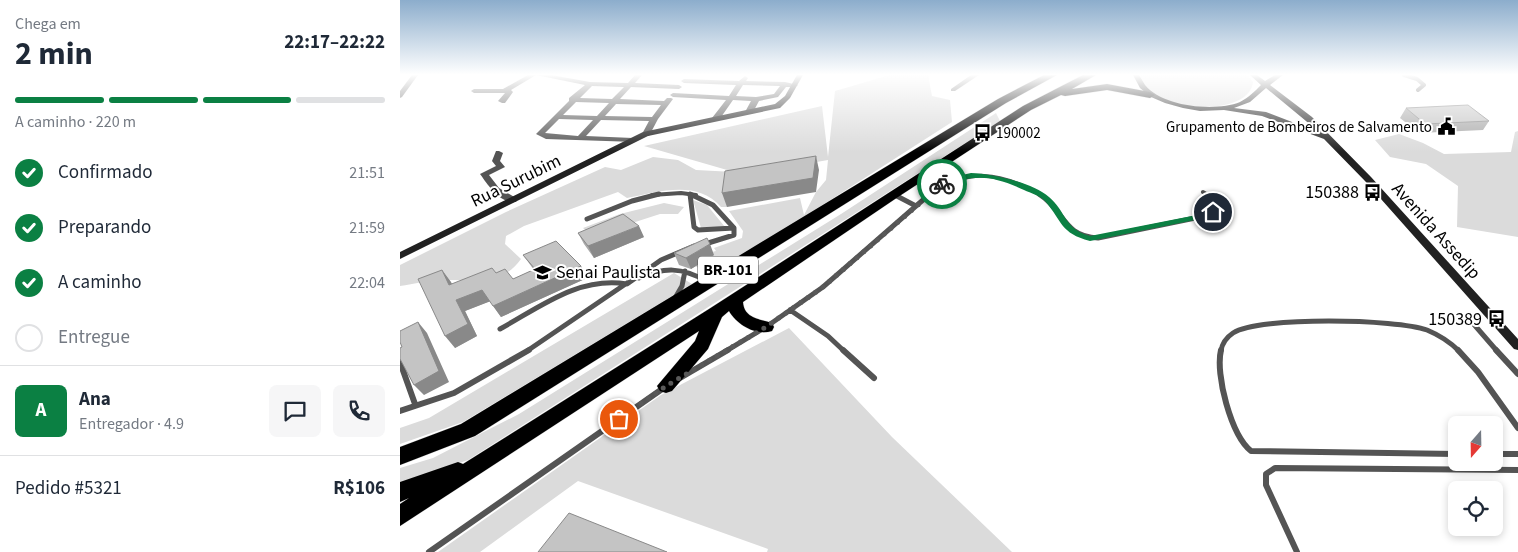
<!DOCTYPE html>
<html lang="pt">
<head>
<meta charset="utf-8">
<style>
  :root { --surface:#fff; --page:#f6f6f7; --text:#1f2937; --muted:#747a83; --line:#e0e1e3; --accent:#0b8043 }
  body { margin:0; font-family:"Source Sans 3",sans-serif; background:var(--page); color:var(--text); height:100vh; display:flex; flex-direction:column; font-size:19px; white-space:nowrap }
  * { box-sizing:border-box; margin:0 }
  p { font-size:16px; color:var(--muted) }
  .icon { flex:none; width:28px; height:28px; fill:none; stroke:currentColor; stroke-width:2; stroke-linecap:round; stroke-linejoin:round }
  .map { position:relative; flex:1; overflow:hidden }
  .details { display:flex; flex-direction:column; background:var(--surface); width:400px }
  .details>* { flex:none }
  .needle { width:32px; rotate:200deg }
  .buttons { position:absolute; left:1048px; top:416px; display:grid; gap:10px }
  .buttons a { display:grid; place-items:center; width:55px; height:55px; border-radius:8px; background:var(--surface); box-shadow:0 2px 8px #0003; font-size:25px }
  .pin { position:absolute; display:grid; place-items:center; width:42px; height:42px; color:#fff; margin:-21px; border:2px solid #fff; border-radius:50%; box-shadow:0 1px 5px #0007 }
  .courier { position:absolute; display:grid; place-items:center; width:50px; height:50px; margin:-25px; border:4px solid #0b8043; border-radius:50%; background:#fff; color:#222; box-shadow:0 1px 6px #0007 }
  .summary em { font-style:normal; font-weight:700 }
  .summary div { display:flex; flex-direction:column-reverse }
  .summary { display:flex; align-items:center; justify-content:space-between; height:85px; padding:0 15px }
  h1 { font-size:32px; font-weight:700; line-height:38px }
  .bar { display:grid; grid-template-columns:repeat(4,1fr); gap:8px 5px; align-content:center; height:60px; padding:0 15px }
  .bar i { height:6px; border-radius:4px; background:var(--line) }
  .bar .selected { background:var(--accent) }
  .bar p { grid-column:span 4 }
  .line { display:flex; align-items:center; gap:12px; padding:0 15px; border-top:1px solid var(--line) }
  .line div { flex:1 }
  .round { display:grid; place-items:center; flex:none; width:52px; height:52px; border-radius:8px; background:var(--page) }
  ol { padding:0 15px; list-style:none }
  li { display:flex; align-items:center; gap:15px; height:55px }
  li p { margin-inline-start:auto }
  li .icon { padding:5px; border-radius:50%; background:var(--accent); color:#fff; stroke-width:4 }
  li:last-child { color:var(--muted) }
  li i { width:28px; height:28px; border:2px solid var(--line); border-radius:50% }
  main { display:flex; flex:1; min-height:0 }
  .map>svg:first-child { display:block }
  .green { fill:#dbdbdb }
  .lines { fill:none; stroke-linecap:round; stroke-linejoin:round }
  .highway-casing { stroke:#dbdbdb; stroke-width:1 }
  .lane-far2 { stroke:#545454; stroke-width:4 }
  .lane-far1 { stroke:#545454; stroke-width:5 }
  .lane { stroke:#545454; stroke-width:6 }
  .street { fill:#545454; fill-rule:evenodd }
  .secondary { fill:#212121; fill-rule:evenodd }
  .highway { fill:#000; fill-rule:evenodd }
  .wall { fill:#a9a9a9 }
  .shaded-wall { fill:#898989 }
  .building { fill:#c4c4c4; stroke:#898989 }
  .route { fill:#0b8043 }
  .done { stroke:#595959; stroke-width:5; stroke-dasharray:0 9 }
  .labels { text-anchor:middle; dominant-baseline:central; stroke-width:4; stroke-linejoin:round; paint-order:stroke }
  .far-poi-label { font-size:15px; fill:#000; stroke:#fff; text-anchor:end }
  .shield { fill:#fff; stroke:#4c4c4c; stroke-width:1 }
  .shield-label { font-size:16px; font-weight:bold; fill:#000 }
  .street-label { font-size:18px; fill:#000; stroke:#fff }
  .poi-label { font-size:18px; fill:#000; stroke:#fff; text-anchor:end }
</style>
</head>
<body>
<main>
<section class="details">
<div class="summary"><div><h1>2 min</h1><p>Chega em</p></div><em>22:17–22:22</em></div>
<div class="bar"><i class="selected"></i><i class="selected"></i><i class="selected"></i><i></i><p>A caminho · 220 m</p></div>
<ol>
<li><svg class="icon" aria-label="check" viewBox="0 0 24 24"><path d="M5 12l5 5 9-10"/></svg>Confirmado<p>21:51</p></li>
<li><svg class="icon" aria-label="check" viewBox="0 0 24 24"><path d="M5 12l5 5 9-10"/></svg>Preparando<p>21:59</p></li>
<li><svg class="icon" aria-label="check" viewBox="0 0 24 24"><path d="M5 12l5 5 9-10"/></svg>A caminho<p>22:04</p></li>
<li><i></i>Entregue</li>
</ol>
<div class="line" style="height:90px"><b class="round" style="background:var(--accent);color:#fff">A</b><div><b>Ana</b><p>Entregador · 4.9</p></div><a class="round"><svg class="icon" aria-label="chat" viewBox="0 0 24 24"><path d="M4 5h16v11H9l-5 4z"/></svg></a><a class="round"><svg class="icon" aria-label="phone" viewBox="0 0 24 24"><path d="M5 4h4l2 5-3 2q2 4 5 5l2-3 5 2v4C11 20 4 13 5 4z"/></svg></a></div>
<div class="line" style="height:65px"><div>Pedido #5321</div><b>R$106</b></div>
</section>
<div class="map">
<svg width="1118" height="552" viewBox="0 0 1118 552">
  <rect width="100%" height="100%" fill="#fff"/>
  <path class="green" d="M490,75H528L532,96L550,100L552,122L396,222L310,274L295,266L300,255L316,251L314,248L342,238L343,231L329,211L400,198L404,215L416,192L426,180L428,160L348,174L329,185L327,207H321C297,179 258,192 227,198L218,192L124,226L106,236L105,244L121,259C100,288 73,279 43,280C29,280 14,284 0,286V265L106,212L205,167L221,170L253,157L278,160L296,170L334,172L244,146L422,106L428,157L435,91Z
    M739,75H847L853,82C849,120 746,112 739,75Z
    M596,113L600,121L68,460L0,484V468L33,458L119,414L441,214Z
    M1118,131V237L1057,227L1058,186L1026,164L990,157L975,140L999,134L1023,143L1044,154L1111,152L1115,132Z
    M293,200L307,205L325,227L301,228Z
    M264,203L284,207L278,214H260L192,236L183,228L220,214Z
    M274,273L292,284L63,422L0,444V428L29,418Z
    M389,328L492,437L612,552H367L368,549L178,481L80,552H38L261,395Z"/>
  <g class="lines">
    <defs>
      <path id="highway" d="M644,75H657L606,103L75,436L0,465V447L61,424L598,99Z
        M683,75H696L672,89L707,84L750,92L755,95L750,98L707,90L665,96L661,95L631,110L498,197L343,302C344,318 359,319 372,323L374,327L372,331C356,336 337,325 329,311L322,317L308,349L272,391L266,393L260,391L257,386L295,341L299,331L0,526V504L9,498L0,502V482L58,462L63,464L309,309L623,106Z"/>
    </defs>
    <use href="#highway" class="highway-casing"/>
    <path class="lane-far2" d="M1004,75L1017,79L1024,85L1018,90
      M803,192L806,195
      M493,194L496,195
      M252,195L281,193L296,195
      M528,195C568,167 600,172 641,195"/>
    <path class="lane-far1" d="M290,194L294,227L298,230L334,228
      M290,194L313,205L334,228V235L305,244
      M639,194C665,210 662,236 698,238L810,215L814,210L812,203L805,194
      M516,206L530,194
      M187,219L232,201L259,194
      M239,278C264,267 282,267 306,281
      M275,298L282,286L285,271
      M390,310L428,336L444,351
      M1071,321L1097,351
      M100,329C140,307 179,276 227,284L261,260L294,246
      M127,351L227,283
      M326,351L366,327L423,287L516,206L493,194
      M821,351C822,344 827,337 833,333C860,316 997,319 1027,330C1039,335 1050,342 1059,351"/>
    <path class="lane" d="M443,350L474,378
      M821,350C815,374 831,435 851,451L1056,454
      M1058,350L1078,372L1118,428
      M1096,350L1118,374
      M0,362L15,404
      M280,378L328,350
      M0,411L54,393L129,350
      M1094,454H1118
      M29,552L265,387
      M897,552L866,485V474L875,468L1118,470"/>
    <path class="street" d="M12,75H18L2,97L0,98V91Z
      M128,75H151L190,82L228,83L235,75H242L235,83L279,85L282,87L279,89L231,87L220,99L264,101L267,98H271L273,99L258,119L249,136H243L242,134L249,121L201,120L186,136L233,138H236V142L146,139L136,134L169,101V98L185,85L136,75L111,90L113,92L105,103H102L98,101L105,93H74L71,91L74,89H103ZM192,86L224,87L212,99L180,98ZM176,102L209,103L197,116L163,115ZM216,104L261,105L252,117L205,116ZM159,119L193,120L178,136L145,133Z
      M571,75H579L555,91H551V89Z
      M345,76L348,78L346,81L385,82L398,85L395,87H386L378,97L359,101L352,114H349L345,112L351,101L333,100L319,120H316L312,118L326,100L273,97L270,95L273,93L329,96L336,85L284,83L281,81L284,79L339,81ZM343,85L380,86L374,94L356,97L336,96Z
      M96,151H99L103,153L100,161L105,167L89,175L99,188L116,198L117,200L116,202C100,204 88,185 80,174L96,166L92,161Z"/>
    <path class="secondary" d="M397,75H403L390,98L380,108L248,136L0,259V252L243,132L375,104L385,96Z
      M733,75H739C741,78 743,82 745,85C763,107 815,112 840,102C848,98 855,91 861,85L850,75H857L865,81L875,75H883L870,85L912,117L971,177L1118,339V350L1114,349L965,181L924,139L862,116L824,110L800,111L783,108L765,103L751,97L740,88ZM866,88L906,121L918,132L866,112L834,108L850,102Z"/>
    <use href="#highway" class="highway"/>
  </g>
  <path class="wall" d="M1006,108L1089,121L1083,130L1019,133L1000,118Z
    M178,233L244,237L194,258L184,244Z
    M274,253L314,255L291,269L279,265Z
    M123,255L181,266L187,278L101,317L90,301L65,311L77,336L55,348L42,270L52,284L96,273L113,279L134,270Z"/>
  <path class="shaded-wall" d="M416,156L419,170L416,192L327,207L322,193Z
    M239,226L244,237L194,258L188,246Z
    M310,244L314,255L291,269L286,258Z
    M181,266L187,278L101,317L93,306Z
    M42,270L51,282L58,297L49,285Z
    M82,290L91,301L65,311L77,336L55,348L45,336L56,300Z
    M18,322L27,333L49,382L24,395L14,385Z"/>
  <path class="building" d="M1068,105L1089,121L1025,124L1006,108Z
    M416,156L413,178L322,193L325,171Z
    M223,214L239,226L188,246L178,233Z
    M307,238L310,244L286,258L274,253Z
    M156,241L181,266L93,306L82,290L56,300L68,324L45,336L18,279L42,270L49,285L92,268L96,273L105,269L113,279L135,269L123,255Z
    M18,322L39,371L14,385L0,359V348L2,347L0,342V331Z
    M169,513L267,552H138Z"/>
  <linearGradient id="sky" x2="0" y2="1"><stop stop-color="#8cadcc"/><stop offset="0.49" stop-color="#fff"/><stop offset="1" stop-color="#fff" stop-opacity="0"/></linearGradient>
  <rect width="1118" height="152" fill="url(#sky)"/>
  <path class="route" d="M571,173C592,174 632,182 649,197C666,211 664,229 690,236L807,213L813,210L816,212L810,217L690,241C660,233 663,222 645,201C640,196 631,193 624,190C591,175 576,174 542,186L539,184L549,178Z"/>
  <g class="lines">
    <path class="done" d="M219,419L266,386L366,327L423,287L542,184"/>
  </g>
  <defs>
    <symbol id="civic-bare" viewBox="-9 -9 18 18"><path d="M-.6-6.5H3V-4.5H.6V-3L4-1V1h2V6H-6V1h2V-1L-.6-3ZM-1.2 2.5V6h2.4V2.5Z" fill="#000" stroke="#fff" stroke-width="2.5" paint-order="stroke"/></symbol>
    <symbol id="bus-bare" viewBox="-9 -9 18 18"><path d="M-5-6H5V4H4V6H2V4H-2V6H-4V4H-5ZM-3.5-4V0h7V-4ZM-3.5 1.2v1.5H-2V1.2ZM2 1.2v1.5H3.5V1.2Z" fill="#000" stroke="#fff" stroke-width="2.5" paint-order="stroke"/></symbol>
    <symbol id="university-bare" viewBox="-9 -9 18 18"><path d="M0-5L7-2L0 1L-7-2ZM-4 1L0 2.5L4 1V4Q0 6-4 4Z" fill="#000" stroke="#fff" stroke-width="2.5" paint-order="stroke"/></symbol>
  </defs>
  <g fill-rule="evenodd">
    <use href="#civic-bare" x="1034" y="114" width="25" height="25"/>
    <use href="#bus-bare" x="570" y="120" width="25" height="25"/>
    <use href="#bus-bare" x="960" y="180" width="25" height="25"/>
    <use href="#university-bare" x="130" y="260" width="25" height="25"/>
    <use href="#bus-bare" x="1084" y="306" width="25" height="25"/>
  </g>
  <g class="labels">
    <g class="far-poi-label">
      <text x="1032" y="127">Grupamento de Bombeiros de Salvamento</text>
      <text x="596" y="133" text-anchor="start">190002</text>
    </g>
    <rect class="shield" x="298" y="256.5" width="60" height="27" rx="4"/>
    <g class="shield-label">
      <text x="328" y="270">BR-101</text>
    </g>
    <g class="street-label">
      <text transform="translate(116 181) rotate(-26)">Rua Surubim</text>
      <text transform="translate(1036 231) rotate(48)">Avenida Assedip</text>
    </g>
    <g class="poi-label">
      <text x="959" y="192">150388</text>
      <text x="156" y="272" text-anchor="start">Senai Paulista</text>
      <text x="1082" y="319">150389</text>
    </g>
  </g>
</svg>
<div class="buttons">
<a><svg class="needle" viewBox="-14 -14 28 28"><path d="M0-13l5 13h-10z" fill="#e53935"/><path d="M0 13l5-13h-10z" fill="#747a83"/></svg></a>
<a><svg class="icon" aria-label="locate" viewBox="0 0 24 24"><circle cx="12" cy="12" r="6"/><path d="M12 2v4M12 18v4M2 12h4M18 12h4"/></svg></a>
</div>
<div class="pin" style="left:219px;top:419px;background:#ea580c"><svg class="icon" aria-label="bag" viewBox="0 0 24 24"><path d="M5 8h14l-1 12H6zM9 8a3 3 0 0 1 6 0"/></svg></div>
<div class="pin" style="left:813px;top:212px;background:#1f2937"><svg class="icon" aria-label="home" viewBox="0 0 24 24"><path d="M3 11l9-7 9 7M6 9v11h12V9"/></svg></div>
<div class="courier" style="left:542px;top:184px"><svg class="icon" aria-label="bike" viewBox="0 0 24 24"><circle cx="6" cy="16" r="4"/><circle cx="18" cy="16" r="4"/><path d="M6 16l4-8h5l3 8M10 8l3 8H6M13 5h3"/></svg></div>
</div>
</main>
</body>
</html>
